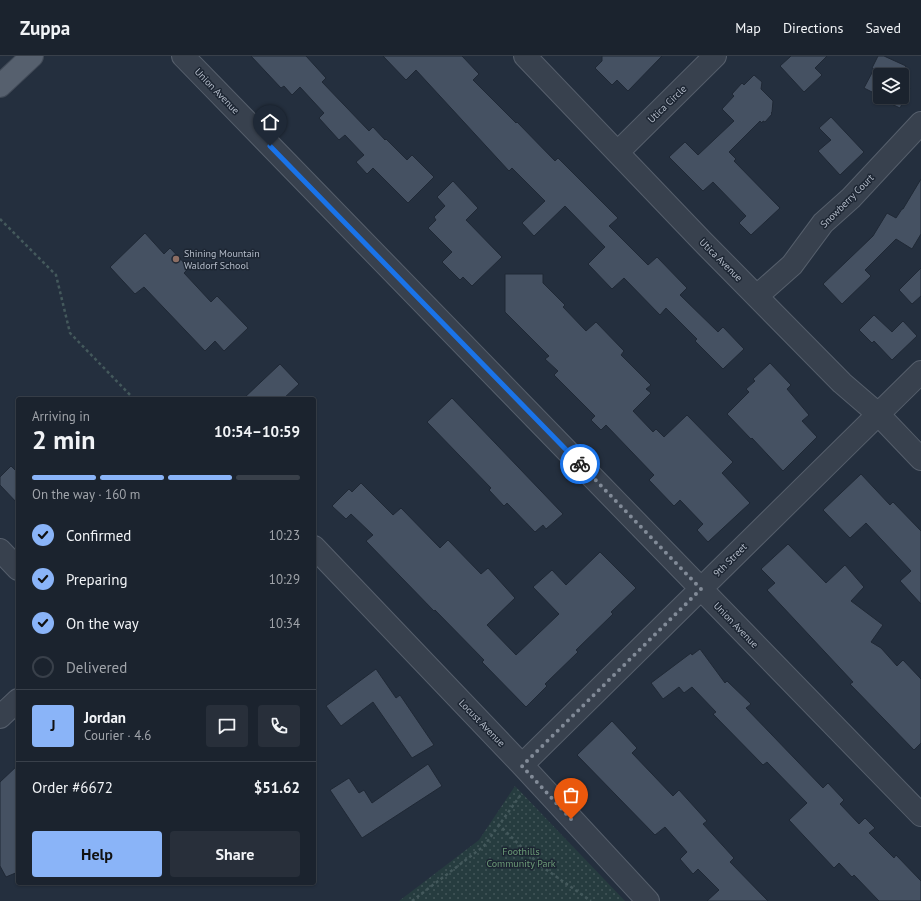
<!DOCTYPE html>
<html lang="en">
<head>
<meta charset="utf-8">
<style>
  :root { --surface:#1b232e; --page:#282f3a; --text:#f1f3f6; --muted:#a0a4aa; --line:#39404a; --accent:#8ab4f8 }
  body { margin:0; font-family:"PT Sans",sans-serif; background:var(--page); color:var(--text); height:100vh; display:flex; flex-direction:column; font-size:15px; white-space:nowrap }
  * { box-sizing:border-box; margin:0 }
  p { font-size:13px; color:var(--muted) }
  .icon { flex:none; width:22px; height:22px; fill:none; stroke:currentColor; stroke-width:2; stroke-linecap:round; stroke-linejoin:round }
  .map { position:relative; flex:1; overflow:hidden }
  .sheet { position:absolute; left:16px; top:341px; width:300px; height:488px; display:flex; flex-direction:column; background:var(--surface); border-radius:4px; box-shadow:0 1px 3px #0004,0 0 0 1px var(--line) }
  .sheet>* { flex:none }
  .controls { position:absolute; left:873px; top:12px; display:grid; gap:8px }
  .controls a { display:grid; place-items:center; width:36px; height:36px; border-radius:4px; background:var(--surface); box-shadow:0 1px 3px #0004,0 0 0 1px var(--line); font-size:20px }
  .pin { position:absolute; display:grid; place-items:center; width:34px; height:34px; color:#fff; margin:-41px -17px; border-radius:50% 50% 50% 0; rotate:-45deg; box-shadow:0 0 4px #0007 }
  .pin .icon { rotate:45deg }
  .courier { position:absolute; display:grid; place-items:center; width:40px; height:40px; margin:-20px; border:3px solid #1a73e8; border-radius:50%; background:#fff; color:#222; box-shadow:0 1px 5px #0007 }
  .summary em { font-style:normal; font-weight:600 }
  .summary div { display:flex; flex-direction:column-reverse }
  .summary { display:flex; align-items:center; justify-content:space-between; height:68px; padding:0 16px }
  h1 { font-size:26px; font-weight:600; line-height:30px }
  .bar { display:grid; grid-template-columns:repeat(4,1fr); gap:6px 4px; align-content:center; height:48px; padding:0 16px }
  .bar i { height:5px; border-radius:3px; background:var(--line) }
  .bar .active { background:var(--accent) }
  .bar p { grid-column:span 4 }
  .line { display:flex; align-items:center; gap:10px; padding:0 16px; border-top:1px solid var(--line) }
  .line div { flex:1 }
  .round { display:grid; place-items:center; flex:none; width:42px; height:42px; border-radius:4px; background:var(--page) }
  ol { padding:0 16px; list-style:none }
  li { display:flex; align-items:center; gap:12px; height:44px }
  li p { margin-inline-start:auto }
  li .icon { padding:4px; border-radius:50%; background:var(--accent); color:#111; stroke-width:4 }
  li:last-child { color:var(--muted) }
  li i { width:22px; height:22px; border:2px solid var(--line); border-radius:50% }
  .primary-button { display:flex; gap:8px; margin-top:auto; padding:8px 16px }
  .primary-button a { flex:1; height:46px; border-radius:4px; background:var(--accent); color:#111; font-size:16px; font-weight:600; line-height:46px; text-align:center }
  .primary-button a+a { background:var(--page); color:var(--text) }
  header { display:flex; align-items:center; gap:24px; box-sizing:border-box; height:56px; padding:0 20px; background:var(--surface); border-bottom:1px solid var(--line) }
  header strong { font-size:19px }
  nav { display:flex; gap:22px; margin-inline-start:auto; font-size:14px }
  .map>svg:first-child { display:block }
  .green { fill:url(#green-dots) }
  .building { fill:#455162; stroke:#1f2835 }
  .lines { fill:none; stroke-linecap:round; stroke-linejoin:round }
  .minor-casing { stroke:#565f6c; stroke-width:24 }
  .major-casing { stroke:#414a57; stroke-width:24 }
  .path { stroke:#44595c; stroke-width:2.5; stroke-dasharray:3 3; stroke-linecap:butt }
  .minor { stroke:#38414e; stroke-width:22 }
  .major { stroke:#56606e; stroke-width:22 }
  .done { stroke:#828b98; stroke-width:4; stroke-dasharray:0 7.2 }
  .route { stroke:#1a73e8; stroke-width:5 }
  .education-dot { fill:#8d6e63; stroke:#1d2633; stroke-width:1.5 }
  .labels { text-anchor:middle; dominant-baseline:central; stroke-width:3; stroke-linejoin:round; paint-order:stroke }
  .street-label { font-size:10px; fill:#b4bcc9; stroke:#1d2633 }
  .poi-label { font-size:10px; fill:#b4bcc9; stroke:#1d2633; text-anchor:start }
  .park-label { font-size:10px; fill:#6b9a76; stroke:#1d2633 }
</style>
</head>
<body>
<header>
<strong>Zuppa</strong>
<nav><a>Map</a><a>Directions</a><a>Saved</a></nav>
</header>
<div class="map">
<svg width="921" height="845" viewBox="0 0 921 845">
  <defs>
    <pattern id="green-dots" width="8" height="8" patternUnits="userSpaceOnUse"><rect width="8" height="8" fill="#263c3f"/><path d="M2 2h.1M6 6h.1" fill="none" stroke="#435659" stroke-width="1.8" stroke-linecap="round"/></pattern>
  </defs>
  <rect width="100%" height="100%" fill="#242f3e"/>
  <path class="green" d="M515,730L625,845H399L479,784Z"/>
  <path class="building" d="M251,0H306L326,22L322,26L369,75L373,71L385,84L386,83L407,104L412,99L434,121L408,147L373,112L367,118L356,106L364,99L345,79L339,84L319,62L324,57L300,31L292,39L284,30L281,32Z
    M383,0H462L479,18L473,24L516,67L517,66L555,105L558,102L618,162L609,170L648,209L657,201L687,232L680,239L718,276L723,271L744,293L723,313L695,285L697,283L666,252L660,259L624,222L612,233L588,208L605,191L565,150L534,180L522,167L545,145L512,112L509,115L416,14L406,24Z
    M602,0H662L628,35L617,24L612,29L595,12L602,5Z
    M791,0H827L815,12L822,19L804,36L780,10Z
    M878,0H884L906,10L901,19H880V40L864,32L874,13L872,12Z
    M754,19L762,26L761,33L773,45L772,56L771,57L772,58L765,66L763,65L762,67L760,65L729,96L736,103L734,105L780,152L751,179L739,167L746,160L713,126L703,135L669,101L685,86L698,99L734,65L722,53L734,40L732,38L742,27L744,29Z
    M902,28L910,32L900,52L885,45L886,43L882,41H902Z
    M831,61L864,96L840,119L818,95L831,84L819,72Z
    M921,123V178L912,193L896,183L865,214L871,220L842,248L823,228L873,180L887,157L896,162L902,153H903Z
    M453,125L478,152L466,164L502,201L472,230L463,221L460,224L442,206L452,196L428,172L436,164L434,161L445,150L437,141Z
    M145,177L164,198L170,192L189,212L184,217L211,246L217,240L248,272L224,295L215,285L205,295L144,231L135,238L110,211Z
    M921,212V240L912,248L899,234Z
    M505,218H543V227L565,249L563,251L586,275L596,266L624,295L621,299L651,329L646,333L651,337L633,355L653,376L656,373L664,381L687,359L733,406L722,417L750,447L708,486L697,474L703,468L680,444L674,450L649,424L654,419L606,369L601,374L591,364L595,360L554,319L558,315L545,303L549,300L505,256Z
    M874,259L892,276L903,265L917,280L892,304L874,285L872,287L859,274Z
    M770,307L791,329L787,333L809,359L802,365L817,381L783,415L752,382L751,383L727,358L749,336L746,333L755,325L753,323Z
    M280,308L299,328L283,343H243Z
    M452,342L563,458L546,473L543,469L535,476L507,447L504,450L489,434L491,432L427,366Z
    M11,410L18,417V448L0,429V421Z
    M861,418L890,449L893,446L921,475V548L900,525L911,515L866,467L850,482L823,454Z
    M361,427L393,459L401,452L440,492L448,484L481,518L488,512L515,542L487,569L516,599L559,558L533,531L552,514L566,529L600,496L636,532L611,556L613,558L576,594L578,596L545,628L547,630L526,651L482,606L484,604L435,554L434,555L366,485L373,479L351,458L346,463L332,450L349,433L352,436Z
    M788,488L826,527L845,509L864,531L851,545L883,569L871,586L881,592L897,610L903,604L921,623V687L914,694L850,628L853,626L767,534L775,527L761,513Z
    M700,593L725,627L727,625L751,648L746,652L823,732L828,727L844,744L840,748L859,768L865,762L875,772L869,777L894,802L896,799L921,825V845H879L854,819L852,821L839,807L834,812L789,764L807,747L767,706L763,709L713,658L716,656L692,631L684,637L679,631L663,643L651,627L691,597L692,599Z
    M376,613L396,642L400,639L434,689L412,702L373,646L341,670L326,650Z
    M612,665L637,692L632,697L673,740L679,734L707,765L703,768L734,802L730,806L768,845H707L719,834L698,813L693,818L680,803L687,796L665,771L655,779L577,699Z
    M428,708L442,730L362,782L330,734L349,722L359,737L364,734L372,747Z
    M18,709V816L6,821L0,810V726Z"/>
  <g class="lines">
    <defs>
      <path id="minor" d="M183,0L921,759
        M525,0L702,185L842,327L878,358L921,403
        M618,96L715,0
        M757,240L792,209L823,167L851,142L921,67
        M314,491L522,709L648,845
        M0,494L18,513
        M0,661L18,644
        M522,709L921,316"/>
      <path id="major" d="M0,30L32,0"/>
    </defs>
    <use href="#minor" class="minor-casing"/>
    <use href="#major" class="major-casing"/>
    <path class="path" d="M0,163L56,219L70,277L134,343
      M498,768L541,810L591,845
      M412,845L484,790L522,737"/>
    <use href="#minor" class="minor"/>
    <use href="#major" class="major"/>
  </g>
  <g class="lines">
    <path class="done" d="M571,763L522,710L701,533L580,408"/>
    <path class="route" d="M270,90L580,408"/>
  </g>
  <circle class="education-dot" cx="176" cy="203" r="4"/>
  <g class="labels">
    <g class="street-label">
      <text transform="translate(217 35) rotate(46)">Union Avenue</text>
      <text transform="translate(667 48) rotate(-44)">Utica Circle</text>
      <text transform="translate(847 145) rotate(-45)">Snowberry Court</text>
      <text transform="translate(721 204) rotate(45)">Utica Avenue</text>
      <text transform="translate(730 504) rotate(-45)">9th Street</text>
      <text transform="translate(736 569) rotate(46)">Union Avenue</text>
      <text transform="translate(482 667) rotate(46)">Locust Avenue</text>
    </g>
    <g class="poi-label">
      <text x="184" y="197">Shining Mountain<tspan x="184" dy="12">Waldorf School</tspan></text>
    </g>
    <g class="park-label">
      <text x="521" y="795">Foothills<tspan x="521" dy="12">Community Park</tspan></text>
    </g>
  </g>
</svg>
<div class="controls">
<a><svg class="icon" aria-label="layers" viewBox="0 0 24 24"><path d="M12 4l9 5-9 5-9-5zM3 14l9 5 9-5"/></svg></a>
</div>
<div class="pin" style="left:571px;top:763px;background:#ea580c"><svg class="icon" aria-label="bag" viewBox="0 0 24 24"><path d="M5 8h14l-1 12H6zM9 8a3 3 0 0 1 6 0"/></svg></div>
<div class="pin" style="left:270px;top:90px;background:#1f2937"><svg class="icon" aria-label="home" viewBox="0 0 24 24"><path d="M3 11l9-7 9 7M6 9v11h12V9"/></svg></div>
<div class="courier" style="left:580px;top:408px"><svg class="icon" aria-label="bike" viewBox="0 0 24 24"><circle cx="6" cy="16" r="4"/><circle cx="18" cy="16" r="4"/><path d="M6 16l4-8h5l3 8M10 8l3 8H6M13 5h3"/></svg></div>
<section class="sheet">
<div class="summary"><div><h1>2 min</h1><p>Arriving in</p></div><em>10:54–10:59</em></div>
<div class="bar"><i class="active"></i><i class="active"></i><i class="active"></i><i></i><p>On the way · 160 m</p></div>
<ol>
<li><svg class="icon" aria-label="check" viewBox="0 0 24 24"><path d="M5 12l5 5 9-10"/></svg>Confirmed<p>10:23</p></li>
<li><svg class="icon" aria-label="check" viewBox="0 0 24 24"><path d="M5 12l5 5 9-10"/></svg>Preparing<p>10:29</p></li>
<li><svg class="icon" aria-label="check" viewBox="0 0 24 24"><path d="M5 12l5 5 9-10"/></svg>On the way<p>10:34</p></li>
<li><i></i>Delivered</li>
</ol>
<div class="line" style="height:72px"><b class="round" style="background:var(--accent);color:#111">J</b><div><b>Jordan</b><p>Courier · 4.6</p></div><a class="round"><svg class="icon" aria-label="chat" viewBox="0 0 24 24"><path d="M4 5h16v11H9l-5 4z"/></svg></a><a class="round"><svg class="icon" aria-label="phone" viewBox="0 0 24 24"><path d="M5 4h4l2 5-3 2q2 4 5 5l2-3 5 2v4C11 20 4 13 5 4z"/></svg></a></div>
<div class="line" style="height:52px"><div>Order #6672</div><b>$51.62</b></div>
<div class="primary-button"><a>Help</a><a>Share</a></div>
</section>
</div>
</body>
</html>
